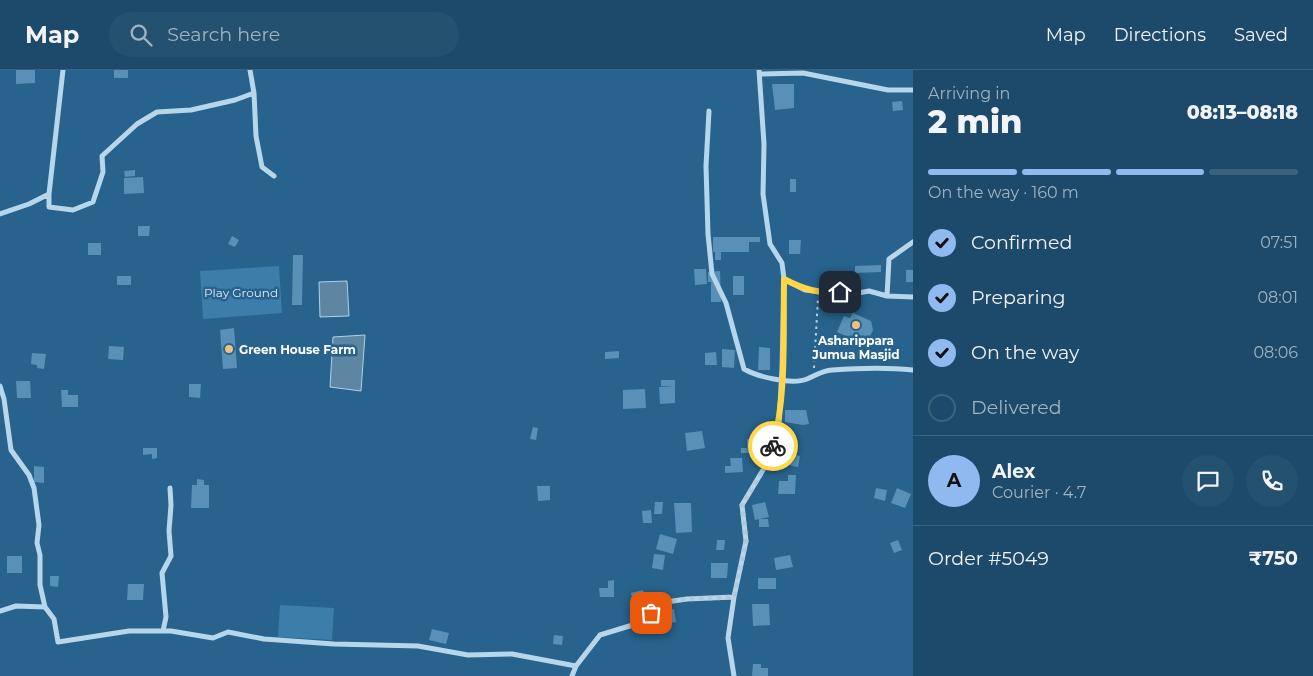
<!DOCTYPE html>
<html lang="en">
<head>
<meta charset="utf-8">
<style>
  :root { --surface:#1d4a6a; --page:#255170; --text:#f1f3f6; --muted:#a0b3c1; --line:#3b627e; --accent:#90b9f0 }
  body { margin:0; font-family:Montserrat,sans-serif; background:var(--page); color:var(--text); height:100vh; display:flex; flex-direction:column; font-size:19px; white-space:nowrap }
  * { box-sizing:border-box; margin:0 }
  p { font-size:16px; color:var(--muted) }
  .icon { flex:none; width:28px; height:28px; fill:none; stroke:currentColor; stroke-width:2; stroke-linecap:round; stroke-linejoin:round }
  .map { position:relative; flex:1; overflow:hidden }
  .drawer { display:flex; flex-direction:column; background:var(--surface); width:400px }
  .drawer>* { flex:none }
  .pin { position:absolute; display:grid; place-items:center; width:42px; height:42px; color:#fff; margin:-21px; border-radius:10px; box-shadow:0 2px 8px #0006 }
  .courier { position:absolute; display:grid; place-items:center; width:50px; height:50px; margin:-25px; border:4px solid #ffd54a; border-radius:50%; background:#fff; color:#222; box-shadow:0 1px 6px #0007 }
  .summary em { font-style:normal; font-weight:800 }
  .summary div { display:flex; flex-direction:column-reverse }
  .summary { display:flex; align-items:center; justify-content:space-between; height:85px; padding:0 15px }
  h1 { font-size:32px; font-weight:800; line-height:38px }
  .bar { display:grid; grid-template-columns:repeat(4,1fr); gap:8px 5px; align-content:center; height:60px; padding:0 15px }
  .bar i { height:6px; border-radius:4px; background:var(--line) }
  .bar .current { background:var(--accent) }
  .bar p { grid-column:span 4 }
  .line { display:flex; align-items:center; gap:12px; padding:0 15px; border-top:1px solid var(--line) }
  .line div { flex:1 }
  .round { display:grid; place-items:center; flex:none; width:52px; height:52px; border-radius:26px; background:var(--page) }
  ol { padding:0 15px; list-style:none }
  li { display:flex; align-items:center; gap:15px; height:55px }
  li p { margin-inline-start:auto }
  li .icon { padding:5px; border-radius:50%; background:var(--accent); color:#111; stroke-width:4 }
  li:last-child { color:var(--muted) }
  li i { width:28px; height:28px; border:2px solid var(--line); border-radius:50% }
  header { display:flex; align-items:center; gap:30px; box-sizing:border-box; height:70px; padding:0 25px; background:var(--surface); border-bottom:1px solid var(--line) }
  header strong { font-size:24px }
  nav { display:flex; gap:28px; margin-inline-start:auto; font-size:18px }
  .search { width:350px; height:45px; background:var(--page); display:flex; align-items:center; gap:12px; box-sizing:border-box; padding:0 18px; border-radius:28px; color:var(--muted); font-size:19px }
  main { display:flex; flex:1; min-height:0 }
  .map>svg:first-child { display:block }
  .green { fill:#3c7da9 }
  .water { fill:#5e86a2; stroke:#abd2eb }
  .building { fill:#5890b7 }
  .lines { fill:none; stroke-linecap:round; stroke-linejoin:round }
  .path { stroke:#b7d6ea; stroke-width:2; stroke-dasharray:2.5 4; stroke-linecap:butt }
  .street { stroke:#b7d6ea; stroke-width:5 }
  .done { stroke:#b3c8d7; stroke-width:5; stroke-dasharray:0 9 }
  .route { stroke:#ffd54a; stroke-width:6 }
  .poi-dot { fill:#f3bf7c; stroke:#27638d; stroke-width:2 }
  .labels { text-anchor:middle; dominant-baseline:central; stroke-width:5; stroke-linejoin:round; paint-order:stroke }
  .park-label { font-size:12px; fill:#dbecf8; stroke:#27638d }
  .poi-label { font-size:12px; font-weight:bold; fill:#fff; stroke:#27638d }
</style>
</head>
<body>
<header>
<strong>Map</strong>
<div class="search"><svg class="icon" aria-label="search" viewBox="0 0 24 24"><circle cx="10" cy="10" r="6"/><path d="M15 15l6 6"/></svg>Search here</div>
<nav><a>Map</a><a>Directions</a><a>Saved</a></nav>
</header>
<main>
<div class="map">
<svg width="913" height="606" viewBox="0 0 913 606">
  <rect width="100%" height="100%" fill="#27638d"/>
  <path class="green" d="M279,196L282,243L203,249L200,201Z
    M280,535L334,538L332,570L278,567Z"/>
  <path class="water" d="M347,211L349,246L320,247L319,212Z
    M365,265L361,321L330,317L333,267Z"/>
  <path class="building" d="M16,0H35V13L16,14Z
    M114,0H128V8H114Z
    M772,14H794V38L775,40Z
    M902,31L903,40L893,41L892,32Z
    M135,100V106L125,107L124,101Z
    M143,107L144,123L124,124V108Z
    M790,109H796V122H790Z
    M138,156H150L149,166H138Z
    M232,166L239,170L235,177L228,174Z
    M713,167H760V172H749V182H721V190H715V182H713Z
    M789,170H801L800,184H789Z
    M88,173H101V185H88Z
    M293,185H303L302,235H292Z
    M881,195V202L855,203V196Z
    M694,199H706L707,214L695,215Z
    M906,200H913V212H906Z
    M720,201L721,232H711V212H708V202Z
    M117,206H131V215H117Z
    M733,206H744V225H733Z
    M853,243L871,251L873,260L866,275L837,262L844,246L850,248Z
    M234,258L237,298L223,299L220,260Z
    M109,276L124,277L123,290L108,289Z
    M759,277L770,278V300H758Z
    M722,279L735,280L734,298L722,297Z
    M619,281V288L605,289V282Z
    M716,282L717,295H705V283Z
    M32,283L46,284L44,299L37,298V295L31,294Z
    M661,310H675V316H661Z
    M16,311H30L31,328H17Z
    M189,314H201L200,328L189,327Z
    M675,316V333L660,334L659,317Z
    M645,319L646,338L623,339V320Z
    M61,320H68V325H78V337H62Z
    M785,340H806L809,354L803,355L785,352Z
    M533,357L538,358L536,370L530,369Z
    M702,361L705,378L687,381L685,363Z
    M747,369H758L759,383H741V378H747Z
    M143,378H157V388L152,389V384L143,385Z
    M784,382L800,386L798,397L782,394Z
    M730,388H742L743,402L725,403V396H731Z
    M34,396L44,397V413L34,412Z
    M788,405H796L795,424H778L779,411H788Z
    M197,409L204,410V415H209V438H191L192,415H197Z
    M537,416H550V430L538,431Z
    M876,418L887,420L885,431L874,428Z
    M897,418L911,424L905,438L891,433Z
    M655,432H663L662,444H654Z
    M765,432L769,447L755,450L752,435Z
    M674,433H691L692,462L676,463Z
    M651,440L652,453H643L642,441Z
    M759,449H768L769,457H759Z
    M660,464L677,469L673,484L656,479Z
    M717,470H725L724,480H716Z
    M898,470L902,480L894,483L890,473Z
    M654,484L665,485L663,500L652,498Z
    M790,485L793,497L776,500L774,488Z
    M7,486H22V503H7Z
    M711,493H728L727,508H711Z
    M50,506H59L58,517L50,516Z
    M758,508H776V519H758Z
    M614,510V527H600L599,518H608V511Z
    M128,514H144L143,530H127Z
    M643,520L647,532L634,536L631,523Z
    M752,534H769L770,555L753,556Z
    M674,539L676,552L660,554L658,541Z
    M432,559L449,563L446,574L429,570Z
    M554,565L563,566L562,575L553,574Z
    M753,594H761V598H768V606H752Z"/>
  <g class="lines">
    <path class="path" d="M814,298L818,228"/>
    <path class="street" d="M250,0L254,23L256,66L262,97L274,106
      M761,4L803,3L888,20H913
      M709,41L706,96L708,164L712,204L726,233L744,299C758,307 792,315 807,309C817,305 821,301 832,300C859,298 886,297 913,300
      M49,124V137L73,140L93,132L103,102L102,86L137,54L157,42L191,40L235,30L254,23
      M0,144L29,134L49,124L63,0
      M784,209L805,220L831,223H858L869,221L887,226L913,227
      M887,226L889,189L913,172
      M0,316L4,329L11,380L29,405L34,418L39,455L37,473L40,485V515L45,537
      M734,527L728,568L734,606
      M0,541L16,536L45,537L54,549L58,572L129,561H171L213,568L228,562L264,569L334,574L418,576L468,585L512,584L576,596L600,565L636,554L666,532L687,529L734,527L746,471L742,435L769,390L779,354L782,298L784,209L782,193L770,174L763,124L764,74L759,0
      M163,561L166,547L162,503L171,486L169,461L171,435L170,418
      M572,606L576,596"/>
  </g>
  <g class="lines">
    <path class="done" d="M651,543L666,532L687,529L734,527L746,471L742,435L769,390L773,376"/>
    <path class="route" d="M773,376C787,323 783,264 784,209C803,219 819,224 840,222"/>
  </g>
  <g class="poi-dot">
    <circle cx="856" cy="255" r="5"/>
    <circle cx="229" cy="279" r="5"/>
  </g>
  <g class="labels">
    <g class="park-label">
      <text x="241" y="222">Play Ground</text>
    </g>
    <g class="poi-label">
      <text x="856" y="270">Asharippara<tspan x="856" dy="14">Jumua Masjid</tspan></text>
      <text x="239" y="279" text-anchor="start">Green House Farm</text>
    </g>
  </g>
</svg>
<div class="pin" style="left:651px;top:543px;background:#ea580c"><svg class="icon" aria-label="bag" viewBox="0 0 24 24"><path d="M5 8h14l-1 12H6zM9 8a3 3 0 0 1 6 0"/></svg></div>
<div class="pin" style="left:840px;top:222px;background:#1f2937"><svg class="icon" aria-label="home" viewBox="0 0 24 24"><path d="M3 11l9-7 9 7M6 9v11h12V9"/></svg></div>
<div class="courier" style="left:773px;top:376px"><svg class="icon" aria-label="bike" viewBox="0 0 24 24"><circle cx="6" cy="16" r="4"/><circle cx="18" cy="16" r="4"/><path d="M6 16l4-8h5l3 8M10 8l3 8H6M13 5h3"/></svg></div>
</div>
<section class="drawer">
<div class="summary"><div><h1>2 min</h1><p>Arriving in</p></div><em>08:13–08:18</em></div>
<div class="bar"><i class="current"></i><i class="current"></i><i class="current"></i><i></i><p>On the way · 160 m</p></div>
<ol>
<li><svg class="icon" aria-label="check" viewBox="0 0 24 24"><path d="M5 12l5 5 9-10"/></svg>Confirmed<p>07:51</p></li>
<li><svg class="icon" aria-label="check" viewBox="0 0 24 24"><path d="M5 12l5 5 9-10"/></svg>Preparing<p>08:01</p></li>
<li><svg class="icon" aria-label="check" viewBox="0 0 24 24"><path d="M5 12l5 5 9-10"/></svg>On the way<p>08:06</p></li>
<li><i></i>Delivered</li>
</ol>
<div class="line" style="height:90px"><b class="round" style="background:var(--accent);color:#111">A</b><div><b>Alex</b><p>Courier · 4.7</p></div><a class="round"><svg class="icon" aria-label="chat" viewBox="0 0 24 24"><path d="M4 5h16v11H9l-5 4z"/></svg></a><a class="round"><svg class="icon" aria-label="phone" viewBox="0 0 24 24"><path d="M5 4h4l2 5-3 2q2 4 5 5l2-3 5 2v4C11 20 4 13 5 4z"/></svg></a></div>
<div class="line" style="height:65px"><div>Order #5049</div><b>₹750</b></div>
</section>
</main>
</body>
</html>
